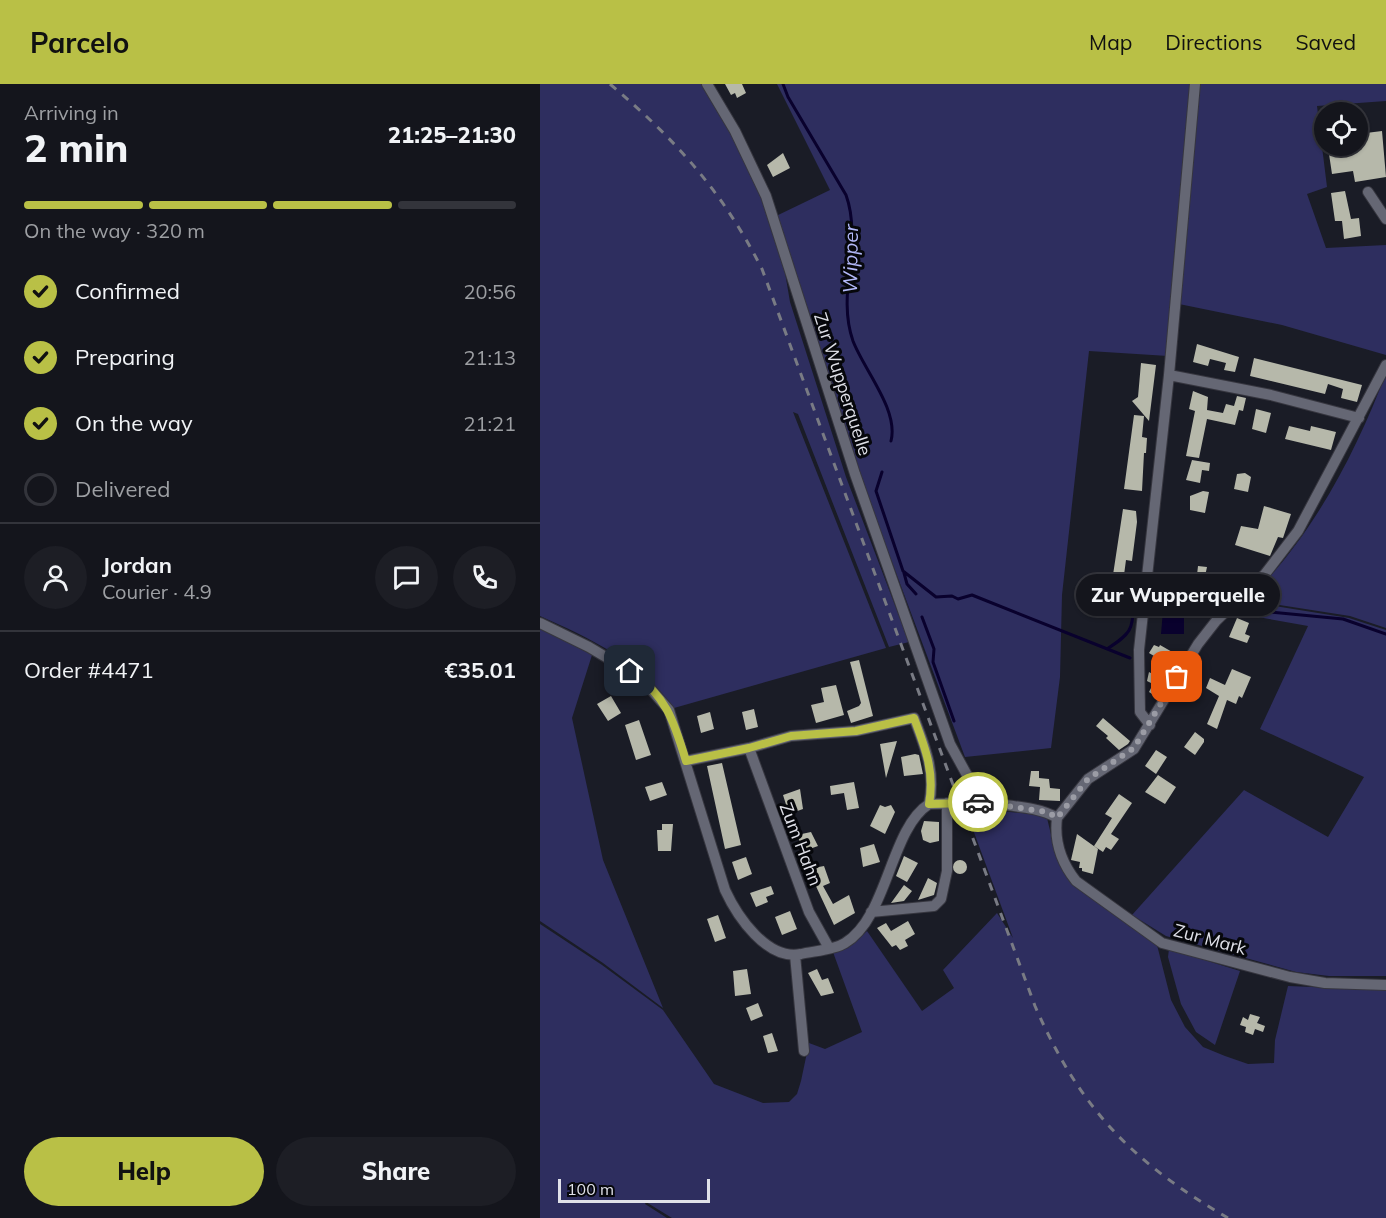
<!DOCTYPE html>
<html lang="en">
<head>
<meta charset="utf-8">
<style>
  :root { --surface:#14151c; --page:#1d1e25; --text:#f1f3f6; --muted:#9d9fa3; --line:#33343b; --accent:#b9c046 }
  body { margin:0; font-family:Mulish,sans-serif; background:var(--page); color:var(--text); height:100vh; display:flex; flex-direction:column; font-size:22px; white-space:nowrap }
  * { box-sizing:border-box; margin:0 }
  p { font-size:20px; color:var(--muted) }
  .icon { flex:none; width:33px; height:33px; fill:none; stroke:currentColor; stroke-width:2; stroke-linecap:round; stroke-linejoin:round }
  .map { position:relative; flex:1; overflow:hidden }
  .panel { display:flex; flex-direction:column; background:var(--surface); width:540px }
  .panel>* { flex:none }
  .controls { position:absolute; left:774px; top:18px; display:grid; gap:12px }
  .controls a { display:grid; place-items:center; width:54px; height:54px; border-radius:50%; background:var(--surface); box-shadow:0 2px 4px #0004,0 0 0 2px var(--line); font-size:30px }
  .scale { position:absolute; left:18px; bottom:15px; width:152px; box-sizing:border-box; padding-left:6px; border:3px solid #e0e1e9; border-top:0; font-size:16px; line-height:21px; white-space:nowrap; color:#e0e1e9; -webkit-text-stroke:4px #06070b; paint-order:stroke }
  .pin { position:absolute; display:grid; place-items:center; width:51px; height:51px; color:#fff; margin:-26px; border-radius:12px; box-shadow:0 3px 9px #0006 }
  .courier { position:absolute; display:grid; place-items:center; width:60px; height:60px; margin:-30px; border:4px solid #b9c046; border-radius:50%; background:#fff; color:#222; box-shadow:0 2px 8px #0007 }
  .bubble { position:absolute; height:42px; border-radius:21px; background:var(--surface); box-shadow:0 2px 4px #0004,0 0 0 2px var(--line); font-size:20px; font-weight:800; line-height:42px; text-align:center }
  .head em { font-style:normal; font-weight:800 }
  .head div { display:flex; flex-direction:column-reverse }
  .head { display:flex; align-items:center; justify-content:space-between; height:102px; padding:0 24px }
  h1 { font-size:39px; font-weight:800; line-height:45px }
  .bar { display:grid; grid-template-columns:repeat(4,1fr); gap:9px 6px; align-content:center; height:72px; padding:0 24px }
  .bar i { height:8px; border-radius:4px; background:var(--line) }
  .bar .current { background:var(--accent) }
  .bar p { grid-column:span 4 }
  .line { display:flex; align-items:center; gap:15px; padding:0 24px; border-top:2px solid var(--line) }
  .line div { flex:1 }
  .round { display:grid; place-items:center; flex:none; width:63px; height:63px; border-radius:32px; background:var(--page) }
  ol { padding:0 24px; list-style:none }
  li { display:flex; align-items:center; gap:18px; height:66px }
  li p { margin-inline-start:auto }
  li .icon { padding:6px; border-radius:50%; background:var(--accent); color:#111; stroke-width:4 }
  li:last-child { color:var(--muted) }
  li i { width:33px; height:33px; border:3px solid var(--line); border-radius:50% }
  .action { display:flex; gap:12px; margin-top:auto; padding:12px 24px }
  .action a { flex:1; height:69px; border-radius:36px; background:var(--accent); color:#111; font-size:24px; font-weight:800; line-height:69px; text-align:center }
  .action a+a { background:var(--page); color:var(--text) }
  header { display:flex; align-items:center; gap:36px; box-sizing:border-box; height:84px; padding:0 30px; background:var(--accent); color:#111 }
  header strong { font-size:28px }
  nav { display:flex; gap:33px; margin-inline-start:auto; font-size:21px }
  main { display:flex; flex:1; min-height:0 }
  .map>svg:first-child { display:block }
  .green { fill:#2e2e5f }
  .water { fill:#09012d }
  .lines { fill:none; stroke-linecap:round; stroke-linejoin:round }
  .stream { stroke:#09012d; stroke-width:3 }
  .building { fill:#b6b8aa }
  .street-casing { stroke:#36363f; stroke-width:12 }
  .street { stroke:#656774; stroke-width:10 }
  .rail { stroke:#797b84; stroke-width:3; stroke-dasharray:8 8; stroke-linecap:butt }
  .done { stroke:#9b9ca5; stroke-width:6; stroke-dasharray:0 10.8 }
  .route { stroke:#b9c046; stroke-width:8 }
  .labels { text-anchor:middle; dominant-baseline:central; stroke-width:6; stroke-linejoin:round; paint-order:stroke }
  .street-label { font-size:18px; fill:#e0e1e9; stroke:#06070b }
  .water-label { font-size:20px; font-style:italic; fill:#b3b9f9; stroke:#06070b }
</style>
</head>
<body>
<header>
<strong>Parcelo</strong>
<nav><a>Map</a><a>Directions</a><a>Saved</a></nav>
</header>
<main>
<section class="panel">
<div class="head"><div><h1>2 min</h1><p>Arriving in</p></div><em>21:25–21:30</em></div>
<div class="bar"><i class="current"></i><i class="current"></i><i class="current"></i><i></i><p>On the way · 320 m</p></div>
<ol>
<li><svg class="icon" aria-label="check" viewBox="0 0 24 24"><path d="M5 12l5 5 9-10"/></svg>Confirmed<p>20:56</p></li>
<li><svg class="icon" aria-label="check" viewBox="0 0 24 24"><path d="M5 12l5 5 9-10"/></svg>Preparing<p>21:13</p></li>
<li><svg class="icon" aria-label="check" viewBox="0 0 24 24"><path d="M5 12l5 5 9-10"/></svg>On the way<p>21:21</p></li>
<li><i></i>Delivered</li>
</ol>
<div class="line" style="height:108px"><a class="round"><svg class="icon" aria-label="person" viewBox="0 0 24 24"><circle cx="12" cy="8" r="4"/><path d="M4 21q1-7 8-7t8 7"/></svg></a><div><b>Jordan</b><p>Courier · 4.9</p></div><a class="round"><svg class="icon" aria-label="chat" viewBox="0 0 24 24"><path d="M4 5h16v11H9l-5 4z"/></svg></a><a class="round"><svg class="icon" aria-label="phone" viewBox="0 0 24 24"><path d="M5 4h4l2 5-3 2q2 4 5 5l2-3 5 2v4C11 20 4 13 5 4z"/></svg></a></div>
<div class="line" style="height:78px"><div>Order #4471</div><b>€35.01</b></div>
<div class="action"><a>Help</a><a>Share</a></div>
</section>
<div class="map">
<svg width="846" height="1134" viewBox="0 0 846 1134">
  <rect width="100%" height="100%" fill="#1a1c26"/>
  <path class="green" d="M0,0H166L195,48L239,153L250,218L306,393L369,558L349,563L258,330L253,328L346,564L134,624C102,579 50,554 0,532Z
    M237,0H653L628,272L549,267L522,511L520,593L511,664L425,673L316,382L234,133L290,106Z
    M657,0H846V17L777,22L787,103L767,110L786,164L846,161V271L742,241L639,220Z
    M846,289V544L810,532L707,516C770,457 816,369 846,289Z
    M703,517L809,534L846,546V892H789L756,888L626,852L592,831L704,706L788,753L824,693L720,645L768,542L690,528Z
    M0,543L52,571L32,634L63,776L123,924L63,879L0,837Z
    M425,724L504,731L507,734L515,767L528,795L617,861L631,916L645,943L663,963L685,972L708,980L734,979L735,956L748,902L846,906V1134H132L106,1118L105,1120L127,1134H0V840L62,881L123,926L174,1000L223,1019L249,1018L257,1010L261,997L269,959L285,965L322,948L293,868L308,864L327,847L382,927L414,904L403,886L457,829L473,854Z
    M629,865L700,887L675,961L656,948L641,920L628,873Z"/>
  <path class="water" d="M626,526L644,528V550H621L623,527Z"/>
  <g class="lines">
    <path class="stream" d="M243,0L248,13L306,111C323,158 296,209 313,257C324,286 359,326 351,357
      M342,388L336,407L363,487L396,513L412,512L418,515L432,511L590,574
      M364,489L367,500L376,510
      M614,512C633,520 655,527 676,527
      M697,525L803,535L846,550
      M382,533L394,565L393,578L414,637
      M567,565C590,550 594,546 593,518L597,514
      M637,608L645,613"/>
  </g>
  <path class="building" d="M185,0H202L206,9L197,14L195,9L191,11Z
    M819,27L826,49L842,47L846,93L815,98L813,87L792,90L789,70L801,68L800,62H818Z
    M243,69L250,84L233,93L227,81Z
    M805,107L811,135L819,134L821,152L804,155L802,137H795L791,109Z
    M657,260L699,273L695,288L684,286L686,279L670,275L668,282L653,278Z
    M714,274L822,301L817,318L801,314L803,305L788,300L785,310L710,292Z
    M601,279L616,281L609,337L592,317L598,313Z
    M653,307L668,313L667,326L683,329L686,320L694,322L697,312L706,314L703,327L699,326L695,341L667,335L659,374L646,372L655,327L649,325Z
    M716,325L731,329L726,349L712,345Z
    M594,331L604,332L602,353L607,354L606,369H604L602,407L584,405Z
    M749,342L770,347L771,342L796,348L791,366L745,355Z
    M652,376L670,379L669,387L662,386L660,399L646,396Z
    M705,389L711,393L708,408L694,405L697,390Z
    M663,407L669,408L665,429L650,426V412Z
    M724,422L751,430L743,454L738,453L730,472L695,461L701,442L718,445Z
    M583,425L596,427L597,438L592,477L586,476L582,506L571,504Z
    M658,482L667,483L661,511L652,509L643,521L649,489L657,491Z
    M697,534L709,539L705,550L710,552L707,559L689,553Z
    M614,561L619,563L620,561L641,573L634,584L609,569Z
    M319,576L333,632L311,639L307,627L319,622L321,619L310,578Z
    M692,585L711,593L702,614L699,612L696,620L687,616L677,645L667,640L679,612L666,604L670,594L685,601Z
    M609,588L625,597L617,613L609,608L613,600L607,597Z
    M296,601L304,631L276,639L271,621L284,618L281,604Z
    M71,612L81,629L68,637L57,620Z
    M214,625L218,643L206,646L202,628Z
    M170,628L174,645L161,649L157,632Z
    M563,634L590,657L588,660L579,666L566,654L568,652L556,642Z
    M99,636L111,671L96,676L85,641Z
    M655,648L664,655V658L655,671L644,663Z
    M357,657L346,694L340,660Z
    M616,666L627,673L616,690L605,682Z
    M375,670L379,671L383,690L364,692L361,673Z
    M182,679L201,761L185,765L167,682Z
    M491,687H499V694L509,695L510,704L520,705V717L499,716L500,703L489,702Z
    M618,691L636,703L625,720L605,708Z
    M122,698L127,711L110,717L105,703Z
    M314,698L319,724L307,726L304,709L291,711L290,702Z
    M260,705L263,725L249,730L243,711Z
    M579,710L592,719L571,750L579,755L571,766L566,763L563,768L554,762L572,734L565,730Z
    M340,721L345,723L351,721L355,728L345,750L330,742Z
    M384,737L399,738V757L390,759L383,756L381,747Z
    M122,740H133L131,767H118L117,746H122Z
    M271,748L278,762L264,767L257,751Z
    M537,750L558,765L553,790L542,787V784H539L540,778L531,776Z
    M334,760L340,778L323,783L320,764Z
    M364,772L378,779L367,798L356,792Z
    M206,773L212,790L198,796L192,778Z
    M413 783a7 7 0 1 1 14 0a7 7 0 1 1-14 0Z
    M284,782L290,799L283,802L293,820L309,811L315,829L294,841L268,785Z
    M388,794L397,799L394,811L378,816Z
    M364,801L372,807L364,817L351,819Z
    M231,802L234,810L226,813L228,818L216,823L210,809Z
    M250,827L257,845L242,851L235,833Z
    M178,831L186,854L175,858L167,835Z
    M368,837L375,850L365,856L368,862L360,866L356,861L352,863L337,844L346,839L351,847Z
    M207,885L211,910L195,912L193,887Z
    M277,885L282,896L288,894L294,909L281,912L268,889Z
    M218,919L223,932L211,937L206,924Z
    M710,930L720,933L717,939L725,942L723,948L715,945L713,951L705,948L706,943L700,941L703,933L708,936Z
    M232,949L238,967L228,969L223,952Z"/>
  <g class="lines">
    <defs>
      <path id="street" d="M167,0L195,47L226,112L315,390L410,660L433,702L434,708L426,719L389,720
        M828,108L846,135
        M629,291L655,0
        M0,539L49,563L101,594L129,626L185,806C197,832 227,877 261,870C274,867 294,866 305,859C348,833 350,745 389,720
        M610,641L600,628L599,566L629,291L731,311L819,334
        M209,664L269,828L289,864
        M146,677L209,664L251,652L316,647L374,634C385,663 396,688 389,720
        M430,715C456,723 495,720 517,734
        M517,734L548,695L594,665L658,560L676,537L725,490L758,447L846,281
        M517,734C514,758 521,778 536,797L622,859L750,893L785,899L846,901
        M331,828L394,822L401,815L407,787V719
        M255,871L264,967"/>
    </defs>
    <use href="#street" class="street-casing"/>
    <use href="#street" class="street"/>
    <path class="rail" d="M70,0C136,56 183,108 222,185L495,922C540,1025 592,1078 688,1134"/>
  </g>
  <g class="lines">
    <path class="done" d="M438,718L508,728L517,734L548,695L594,664L637,593"/>
    <path class="route" d="M90,587C126,611 134,637 146,677L209,664L251,652L316,647L374,634C385,663 395,688 389,720L426,719L430,715L438,718"/>
  </g>
  <g class="labels">
    <g class="street-label">
      <text transform="translate(303 300) rotate(72)">Zur Wupperquelle</text>
      <text transform="translate(261 760) rotate(69)">Zum Hahn</text>
      <text transform="translate(670 855) rotate(15)">Zur Mark</text>
    </g>
    <g class="water-label">
      <text transform="translate(310 175) rotate(-89)">Wipper</text>
    </g>
  </g>
</svg>
<div class="controls">
<a><svg class="icon" aria-label="locate" viewBox="0 0 24 24"><circle cx="12" cy="12" r="6"/><path d="M12 2v4M12 18v4M2 12h4M18 12h4"/></svg></a>
</div>
<div class="scale">100 m</div>
<div class="pin" style="left:637px;top:593px;background:#ea580c"><svg class="icon" aria-label="bag" viewBox="0 0 24 24"><path d="M5 8h14l-1 12H6zM9 8a3 3 0 0 1 6 0"/></svg></div>
<div class="pin" style="left:90px;top:587px;background:#1f2937"><svg class="icon" aria-label="home" viewBox="0 0 24 24"><path d="M3 11l9-7 9 7M6 9v11h12V9"/></svg></div>
<div class="courier" style="left:438px;top:718px"><svg class="icon" aria-label="car" viewBox="0 0 24 24"><path d="M5 17H2v-5l4-1 3-4h7l3 4 3 1v5h-3M9 17h6M6 11h13"/><circle cx="7" cy="17" r="2"/><circle cx="17" cy="17" r="2"/></svg></div>
<div class="bubble" style="left:536px;top:490px;width:204px">Zur Wupperquelle</div>
</div>
</main>
</body>
</html>
